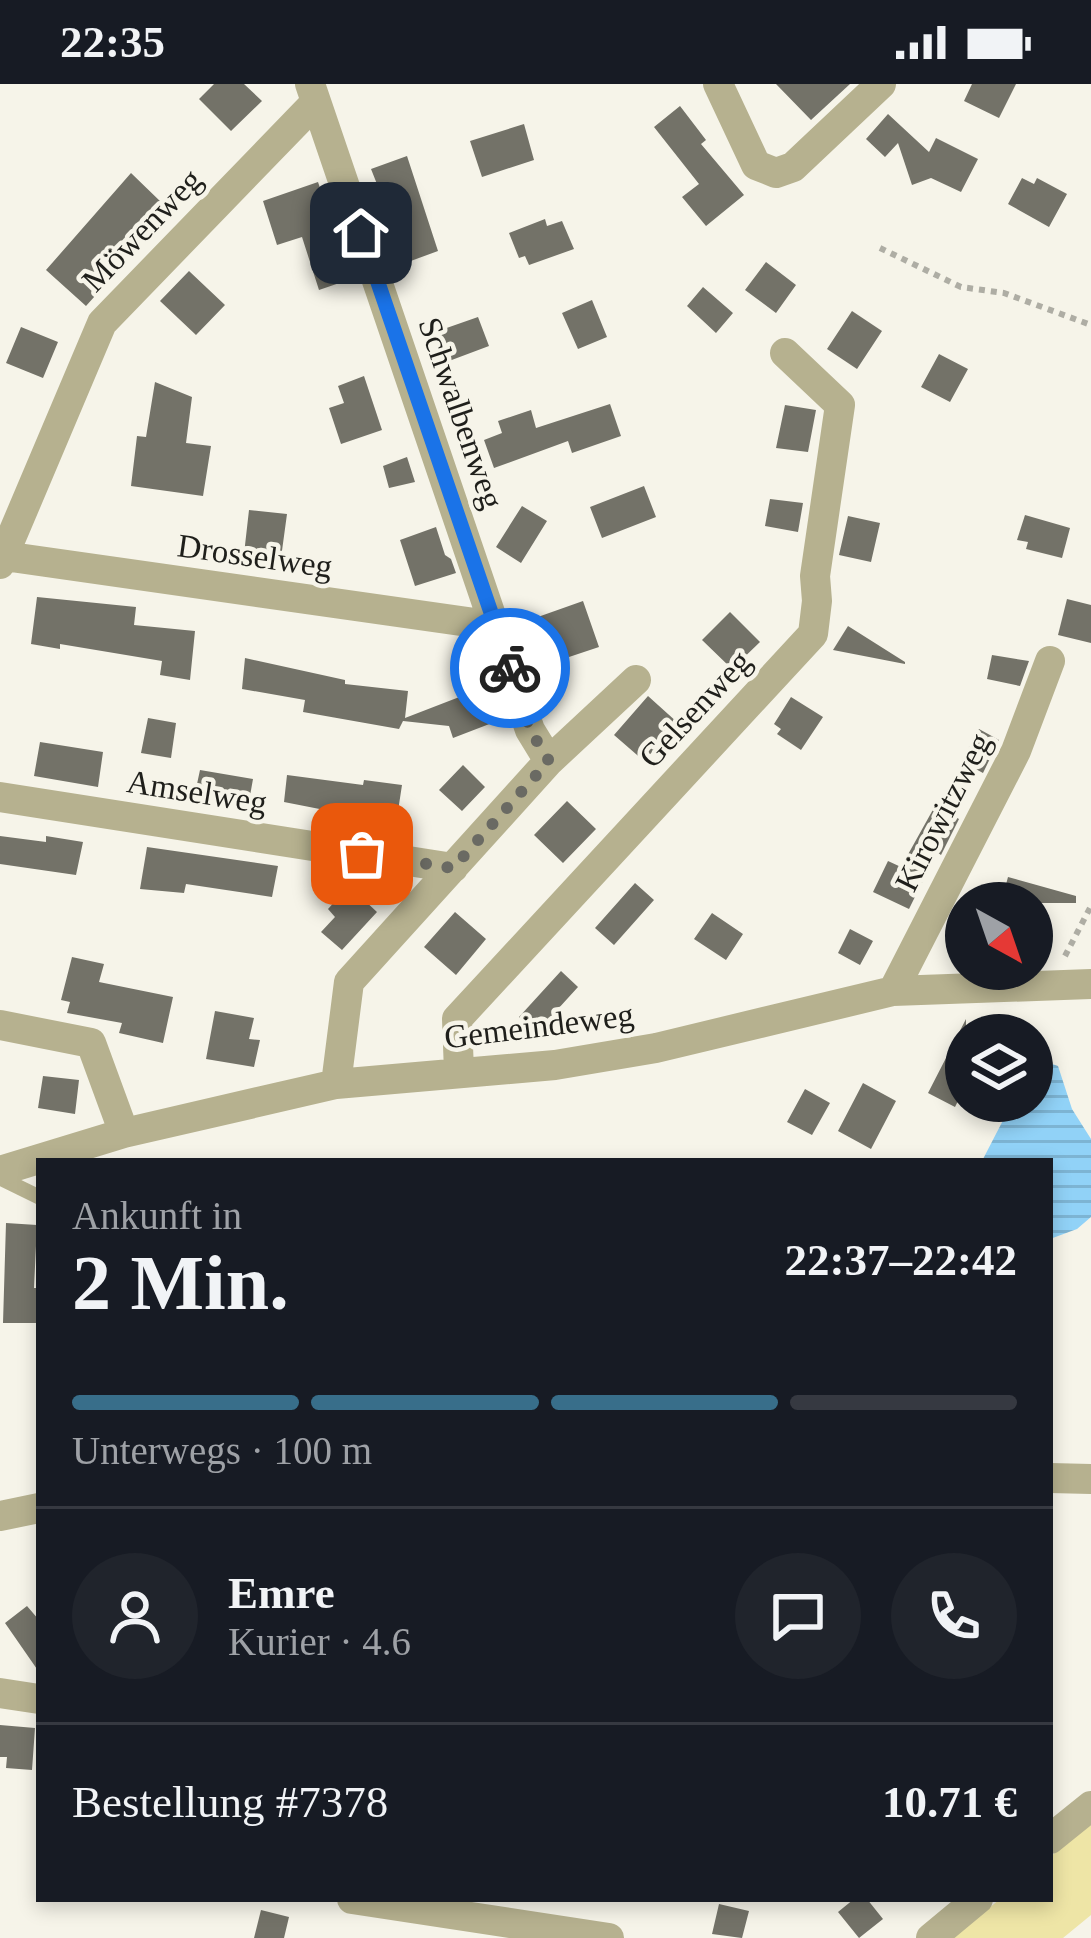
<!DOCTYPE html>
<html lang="de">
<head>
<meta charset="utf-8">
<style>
  :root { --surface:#171b24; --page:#20242c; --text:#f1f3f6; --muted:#9ea1a6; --line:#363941; --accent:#386e8a }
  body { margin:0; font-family:"Times New Roman",serif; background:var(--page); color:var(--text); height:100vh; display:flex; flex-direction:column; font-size:45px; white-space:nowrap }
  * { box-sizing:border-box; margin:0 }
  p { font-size:39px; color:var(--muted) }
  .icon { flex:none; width:66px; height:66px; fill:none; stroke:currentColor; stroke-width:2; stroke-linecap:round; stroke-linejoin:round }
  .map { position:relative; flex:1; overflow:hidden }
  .details { position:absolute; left:36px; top:1074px; width:1017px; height:744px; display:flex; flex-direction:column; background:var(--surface); border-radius:0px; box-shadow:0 6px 18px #0003 }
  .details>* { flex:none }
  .needle { width:78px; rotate:140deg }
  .controls { position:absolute; left:945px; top:798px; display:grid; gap:24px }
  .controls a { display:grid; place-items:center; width:108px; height:108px; border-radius:50%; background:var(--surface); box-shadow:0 6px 18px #0003; font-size:60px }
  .pin { position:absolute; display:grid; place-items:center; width:102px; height:102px; color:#fff; margin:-51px; border-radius:24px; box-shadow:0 6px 18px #0006 }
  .courier { position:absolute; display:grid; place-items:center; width:120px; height:120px; margin:-60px; border:9px solid #1a73e8; border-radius:50%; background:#fff; color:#222; box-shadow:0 3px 15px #0007 }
  .overview em { font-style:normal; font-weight:800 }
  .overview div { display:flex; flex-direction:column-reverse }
  .overview { display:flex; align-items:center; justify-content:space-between; height:204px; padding:0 36px }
  h1 { font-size:78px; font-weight:800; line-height:90px }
  .bar { display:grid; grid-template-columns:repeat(4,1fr); gap:18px 12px; align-content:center; height:144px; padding:0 36px }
  .bar i { height:15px; border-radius:9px; background:var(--line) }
  .bar .active { background:var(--accent) }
  .bar p { grid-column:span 4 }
  .line { display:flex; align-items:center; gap:30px; padding:0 36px; border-top:3px solid var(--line) }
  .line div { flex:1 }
  .round { display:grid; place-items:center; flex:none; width:126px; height:126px; border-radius:63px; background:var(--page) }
  .status { display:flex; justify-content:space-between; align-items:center; height:84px; padding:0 60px; background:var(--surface); direction:ltr }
  .status svg { height:33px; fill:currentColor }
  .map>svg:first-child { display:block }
  .grass { fill:#eee5a6 }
  .water { fill:url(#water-rules) }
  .building { fill:#737268 }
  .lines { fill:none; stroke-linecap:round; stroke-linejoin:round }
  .path { stroke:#aeada4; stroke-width:6; stroke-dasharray:6 6; stroke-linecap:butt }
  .lane { stroke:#b6b18f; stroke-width:15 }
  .street { stroke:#b6b18f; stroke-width:30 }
  .done { stroke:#6a6a63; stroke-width:12; stroke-dasharray:0 21.6 }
  .route { stroke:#1a73e8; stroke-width:15 }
  .labels { text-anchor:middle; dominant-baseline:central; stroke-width:9; stroke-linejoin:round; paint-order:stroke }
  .street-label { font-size:33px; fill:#1f1f1b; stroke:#f6f4e9 }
</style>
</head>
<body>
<div class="status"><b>22:35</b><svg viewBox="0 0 49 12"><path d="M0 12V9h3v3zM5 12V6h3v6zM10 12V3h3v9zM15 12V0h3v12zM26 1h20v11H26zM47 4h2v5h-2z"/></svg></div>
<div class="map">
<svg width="1091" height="1854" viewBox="0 0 1091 1854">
  <defs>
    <pattern id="water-rules" width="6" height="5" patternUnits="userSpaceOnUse" patternTransform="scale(3)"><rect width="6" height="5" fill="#91d2f7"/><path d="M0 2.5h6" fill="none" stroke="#7db4d3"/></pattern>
  </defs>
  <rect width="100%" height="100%" fill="#f6f4e9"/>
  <path class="grass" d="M1091,1739V1831L1063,1854H953L1000,1815H1050V1773Z"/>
  <path class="water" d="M1038,975L1058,982L1072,1025L1091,1055V1133L1077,1145L1050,1155V1077H982L1013,1017H1032V980Z"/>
  <path class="building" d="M214,0H244L262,17L231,47L199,15Z
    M776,0H850L811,36Z
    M972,0H1016L999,34L964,17Z
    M680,22L706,56L701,60L744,111L706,142L682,113L699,100L654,43Z
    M888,30L929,68L936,54L978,75L961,108L931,94L912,101L898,59L885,73L866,55Z
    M524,40L534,76L482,93L470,57Z
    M407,72L438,167L408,178L371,85Z
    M131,89L162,119L111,175L121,183L86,222L46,186Z
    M1022,94L1034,100L1037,94L1067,110L1049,143L1008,120Z
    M318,98L351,195L319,206L302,153L277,161L263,117Z
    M545,135L547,142L562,137L574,165L529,181L525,172L519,174L509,149Z
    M766,178L796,201L776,229L745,206Z
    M189,187L225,221L196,251L160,217Z
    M703,203L733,229L716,249L687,222Z
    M592,216L607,253L578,265L562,229Z
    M852,227L882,247L857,285L827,265Z
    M478,233L489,262L449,277L438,247Z
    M21,243L58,258L43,294L6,279Z
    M939,270L968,285L950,318L921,303Z
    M364,292L382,346L341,360L329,324L344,319L338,302Z
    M155,298L192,313L186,359L211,362L203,412L131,402L137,352L146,353Z
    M610,320L621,352L572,369L568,357L494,384L484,356L502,349L498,337L531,326L536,344Z
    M785,321L816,326L808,368L776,364Z
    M407,373L415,398L389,404L383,382Z
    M644,402L656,433L602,454L590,423Z
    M770,415L803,419L798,448L765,442Z
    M522,422L547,437L521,479L496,463Z
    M249,426L287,430L281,474L244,470Z
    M1025,431L1070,444L1062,474L1026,465L1028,458L1017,456Z
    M848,432L880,439L871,478L839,471Z
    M436,443L445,471L451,475L456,489L415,502L400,456Z
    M37,513L136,523L134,541L195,547L190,596L160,591L162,577L60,560V565L31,560Z
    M1067,515L1091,521V559L1058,551Z
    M583,517L599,563L551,579L535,534Z
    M730,528L760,558L732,585L702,556Z
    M848,542L905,578V580L833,566Z
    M992,571L1029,577L1020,602L987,595Z
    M245,574L345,596V600L408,607L405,634L493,600L505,634L453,654L449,642L403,637L399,645L303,628L305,616L242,605Z
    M648,612L678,639L644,677L614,651Z
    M791,613L823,633L801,666L777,650L781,645L774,640Z
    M148,634L176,639L171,674L141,669Z
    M979,645L999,656L983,689L961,677Z
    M40,658L103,668L98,703L34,692Z
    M463,681L485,703L462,727L439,706Z
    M200,686L253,695L248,723L194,714Z
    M287,691L363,701L364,696L402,701L396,740L284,718Z
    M567,717L596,745L563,779L534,751Z
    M935,722L959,735L941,771L937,768L909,825L873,808L888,777L901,783Z
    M0,752L46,758V752L83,758L76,791L0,780Z
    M147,763L278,782L272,813L186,800L184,809L140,805Z
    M1008,793L1076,812V819H1001Z
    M635,799L654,816L614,861L595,844Z
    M349,802L377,828L342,866L321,848L335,833L328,825Z
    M455,828L486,855L456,891L424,863Z
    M712,829L743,850L726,876L694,855Z
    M850,845L873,857L860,881L838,869Z
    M72,873L104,880L99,898L173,913L163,959L119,949L122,939L67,929L70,918L61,916Z
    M561,887L578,903L537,948L519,933Z
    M215,927L254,934L249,955L260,956L254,983L206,975Z
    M966,935V1001L955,1023L928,1009Z
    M43,992L79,996L75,1030L38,1024Z
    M863,999L896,1017L871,1065L838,1047Z
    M805,1005L830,1019L812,1051L787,1038Z
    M6,1139L37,1141L34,1204H39V1239H3Z
    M27,1522L39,1536V1588L5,1539Z
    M0,1641L35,1644L32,1686L6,1684L7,1673H0Z
    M854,1815H867L883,1835L859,1854L838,1828Z
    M719,1820L749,1827L742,1854L712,1850Z
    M261,1826L289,1833L284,1854H254Z"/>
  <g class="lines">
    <path class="path" d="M880,164L961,203L1004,209L1091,241
      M1065,872L1091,822"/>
    <path class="lane" d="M0,1094L39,1113"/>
    <path class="street" d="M310,0L530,646L549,677L349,898L336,1000
      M718,0L756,81L776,89L793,83L881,0
      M4,472L496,542
      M0,480L102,239L316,18
      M549,677L636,596
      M0,713L453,784
      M893,907L1016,667L1050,577
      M0,941L91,959L124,1049
      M459,988L457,935L813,550L817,517L815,492L840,321L785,269
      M0,1087L124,1049L336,1000L555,981L656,964L893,907L1091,900
      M1050,1394L1091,1395
      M0,1432L39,1424
      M0,1609L39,1615
      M1050,1755L1091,1722
      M352,1815L609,1854
      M931,1854L978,1815"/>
  </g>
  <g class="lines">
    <path class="done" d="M362,770L453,784L549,677L530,646L510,584"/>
    <path class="route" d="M361,149L510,584"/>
  </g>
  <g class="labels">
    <g class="street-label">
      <text transform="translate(142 146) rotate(-46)">Möwenweg</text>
      <text transform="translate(461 329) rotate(71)">Schwalbenweg</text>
      <text transform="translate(255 472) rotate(8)">Drosselweg</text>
      <text transform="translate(695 625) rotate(-47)">Gelsenweg</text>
      <text transform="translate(197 708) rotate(9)">Amselweg</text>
      <text transform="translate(943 728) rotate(-63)">Kirowitzweg</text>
      <text transform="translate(539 942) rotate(-7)">Gemeindeweg</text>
    </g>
  </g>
</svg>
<div class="controls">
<a><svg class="needle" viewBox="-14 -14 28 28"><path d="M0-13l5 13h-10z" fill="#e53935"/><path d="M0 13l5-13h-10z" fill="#9ea1a6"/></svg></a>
<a><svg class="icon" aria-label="layers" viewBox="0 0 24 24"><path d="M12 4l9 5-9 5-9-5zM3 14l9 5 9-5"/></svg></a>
</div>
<div class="pin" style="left:362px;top:770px;background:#ea580c"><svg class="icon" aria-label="bag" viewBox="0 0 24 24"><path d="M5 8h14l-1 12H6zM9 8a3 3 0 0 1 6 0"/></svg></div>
<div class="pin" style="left:361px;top:149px;background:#1f2937"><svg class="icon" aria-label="home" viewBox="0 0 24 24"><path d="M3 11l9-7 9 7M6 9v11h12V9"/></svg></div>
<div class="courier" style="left:510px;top:584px"><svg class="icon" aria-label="bike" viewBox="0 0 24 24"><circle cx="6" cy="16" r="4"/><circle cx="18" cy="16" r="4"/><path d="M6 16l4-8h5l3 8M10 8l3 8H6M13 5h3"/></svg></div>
<section class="details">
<div class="overview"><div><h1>2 Min.</h1><p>Ankunft in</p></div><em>22:37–22:42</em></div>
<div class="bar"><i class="active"></i><i class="active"></i><i class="active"></i><i></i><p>Unterwegs · 100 m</p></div>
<div class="line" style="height:216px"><a class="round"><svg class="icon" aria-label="person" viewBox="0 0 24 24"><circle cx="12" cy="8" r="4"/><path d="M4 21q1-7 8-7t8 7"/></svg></a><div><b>Emre</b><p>Kurier · 4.6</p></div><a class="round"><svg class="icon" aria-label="chat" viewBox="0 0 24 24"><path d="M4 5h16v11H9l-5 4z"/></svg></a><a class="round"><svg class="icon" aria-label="phone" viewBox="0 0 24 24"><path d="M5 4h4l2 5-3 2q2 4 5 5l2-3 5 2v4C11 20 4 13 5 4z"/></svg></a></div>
<div class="line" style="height:156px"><div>Bestellung #7378</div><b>10.71 €</b></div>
</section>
</div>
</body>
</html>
